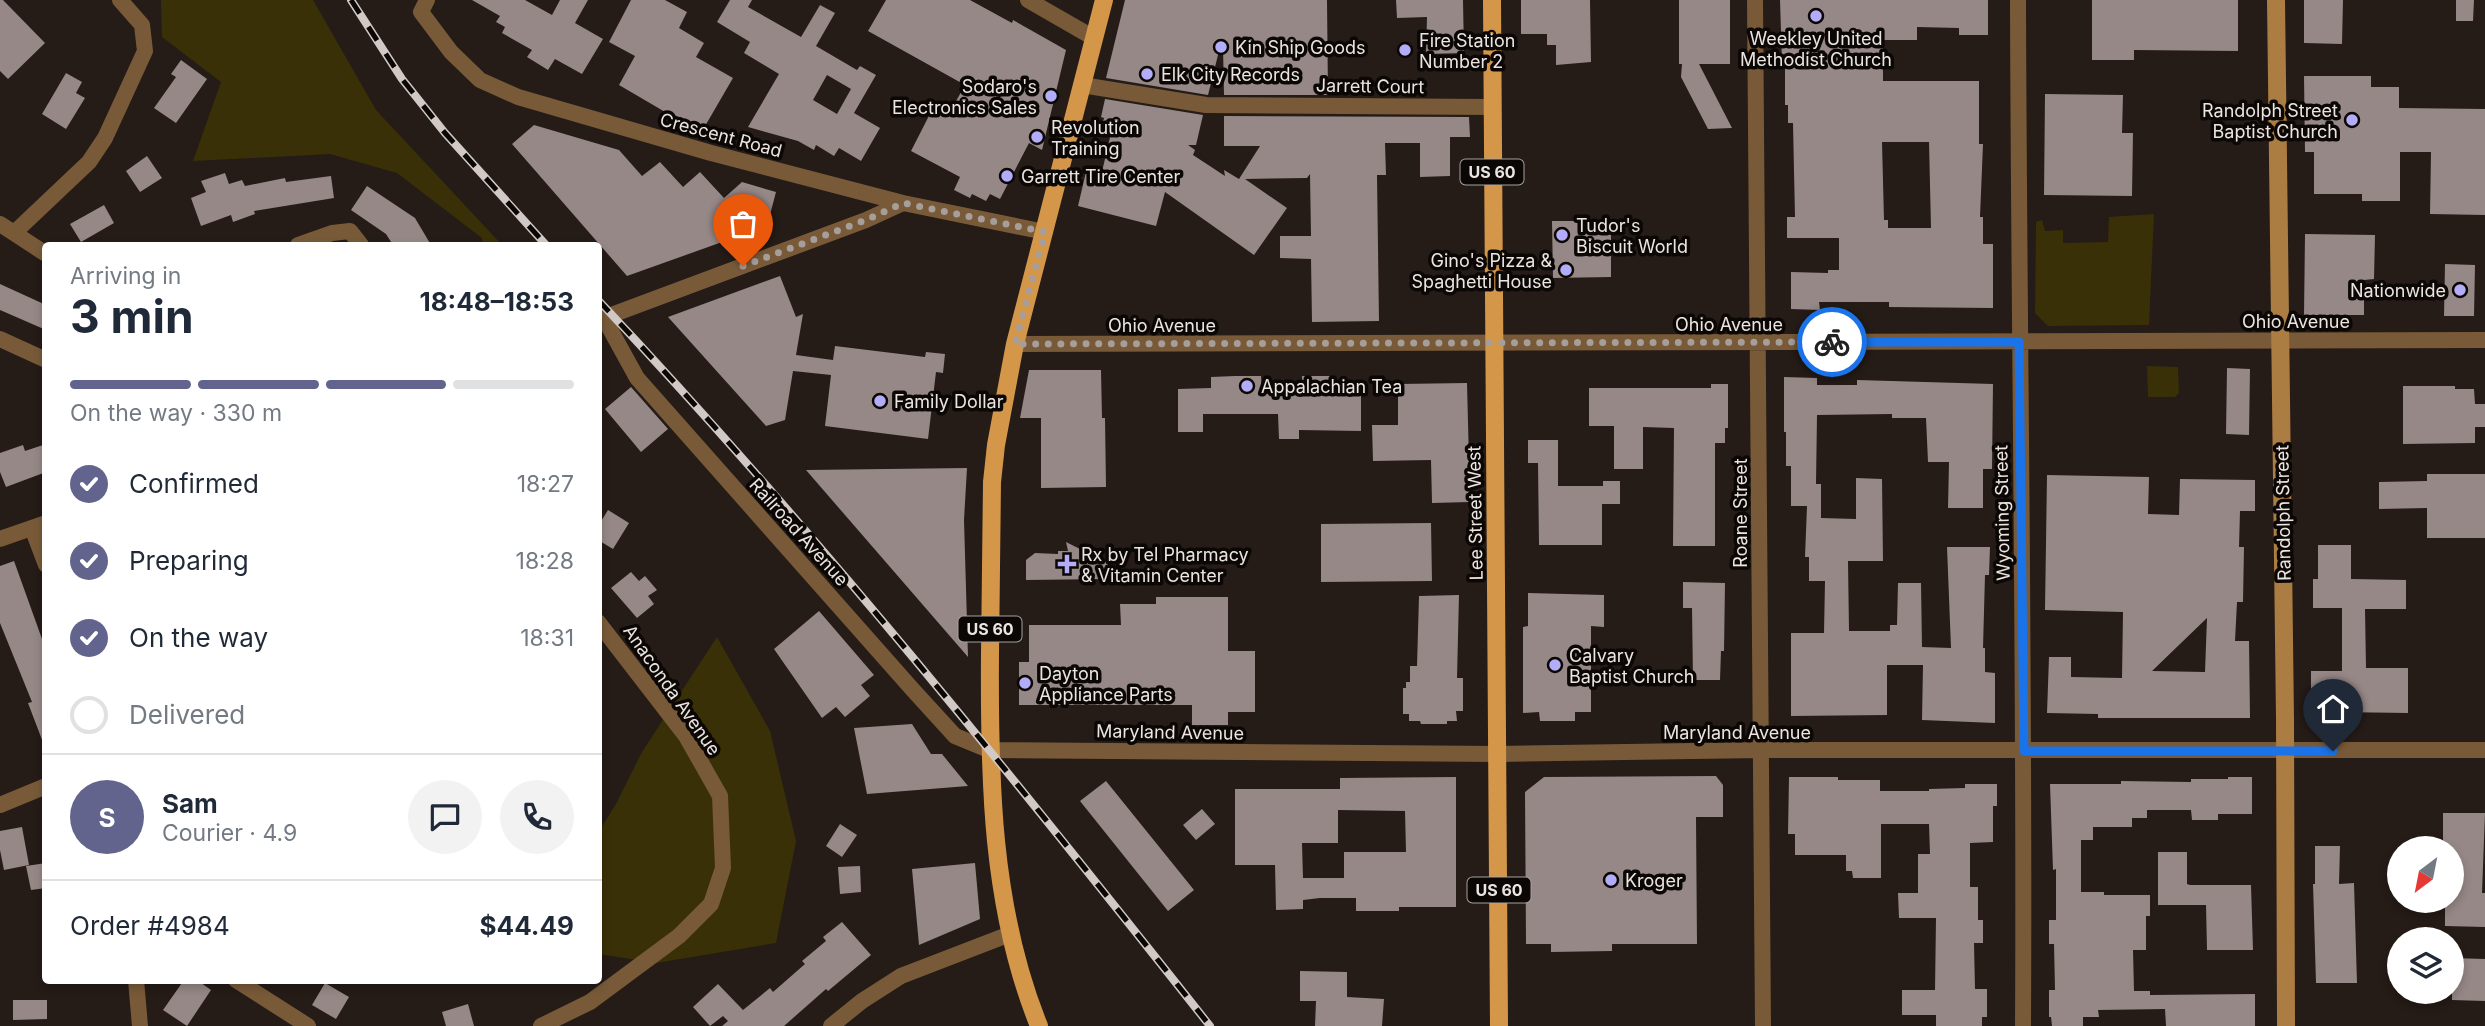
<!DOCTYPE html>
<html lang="en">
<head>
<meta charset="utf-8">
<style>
  :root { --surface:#fff; --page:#f2f2f3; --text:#1f2937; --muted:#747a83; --line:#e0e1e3; --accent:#62648e }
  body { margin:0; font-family:Inter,sans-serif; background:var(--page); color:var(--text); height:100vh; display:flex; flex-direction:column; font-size:26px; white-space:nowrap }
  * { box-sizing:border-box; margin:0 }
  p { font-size:23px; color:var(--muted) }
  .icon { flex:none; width:38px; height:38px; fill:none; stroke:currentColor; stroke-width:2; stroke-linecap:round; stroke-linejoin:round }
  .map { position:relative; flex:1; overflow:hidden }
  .sheet { position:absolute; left:42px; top:242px; width:560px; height:742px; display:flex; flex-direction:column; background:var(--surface); border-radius:7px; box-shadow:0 4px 10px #0003 }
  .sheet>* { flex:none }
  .needle { width:46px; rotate:212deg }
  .fabs { position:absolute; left:2387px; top:836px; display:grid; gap:14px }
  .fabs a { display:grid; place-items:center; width:77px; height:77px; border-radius:50%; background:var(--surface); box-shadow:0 4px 10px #0003; font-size:35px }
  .pin { position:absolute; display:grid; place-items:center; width:60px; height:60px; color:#fff; margin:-72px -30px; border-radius:50% 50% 50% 0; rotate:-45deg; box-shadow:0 0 7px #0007 }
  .pin .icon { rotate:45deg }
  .courier { position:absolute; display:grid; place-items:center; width:70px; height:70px; margin:-35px; border:5px solid #1a73e8; border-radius:50%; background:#fff; color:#222; box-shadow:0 2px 9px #0007 }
  .overview em { font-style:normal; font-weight:700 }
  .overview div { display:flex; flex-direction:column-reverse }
  .overview { display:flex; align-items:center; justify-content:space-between; height:119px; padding:0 28px }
  h1 { font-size:46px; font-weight:700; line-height:52px }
  .bar { display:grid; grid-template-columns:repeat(4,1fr); gap:10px 7px; align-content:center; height:84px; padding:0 28px }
  .bar i { height:9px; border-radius:5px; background:var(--line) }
  .bar .current { background:var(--accent) }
  .bar p { grid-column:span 4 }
  .line { display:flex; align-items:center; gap:18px; padding:0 28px; border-top:2px solid var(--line) }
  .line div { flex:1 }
  .round { display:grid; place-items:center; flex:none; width:74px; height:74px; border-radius:37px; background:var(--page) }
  ol { padding:0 28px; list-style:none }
  li { display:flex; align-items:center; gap:21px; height:77px }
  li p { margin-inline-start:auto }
  li .icon { padding:7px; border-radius:50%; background:var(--accent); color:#fff; stroke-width:4 }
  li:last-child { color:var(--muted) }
  li i { width:38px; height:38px; border:4px solid var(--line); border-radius:50% }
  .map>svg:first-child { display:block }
  .green { fill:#3a3007 }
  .building { fill:#968887; fill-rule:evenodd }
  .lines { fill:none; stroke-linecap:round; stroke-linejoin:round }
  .minor { stroke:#785a38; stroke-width:16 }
  .secondary { stroke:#ac7d43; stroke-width:18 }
  .primary { stroke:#d4974a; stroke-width:18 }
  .rail-casing { stroke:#d1c9c6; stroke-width:8 }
  .rail { stroke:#0b0705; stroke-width:5; stroke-dasharray:16; stroke-linecap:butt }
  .done { stroke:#a69e9a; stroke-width:7; stroke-dasharray:0 12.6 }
  .route { stroke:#1a73e8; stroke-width:9 }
  .poi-dot { fill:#b3adf9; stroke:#0b0705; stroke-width:2.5 }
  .labels { text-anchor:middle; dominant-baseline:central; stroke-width:7; stroke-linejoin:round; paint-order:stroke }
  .shield { fill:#0b0705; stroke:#a8a29f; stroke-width:2 }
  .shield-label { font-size:16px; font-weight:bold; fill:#ebe4e1 }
  .poi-label { font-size:18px; fill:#ebe4e1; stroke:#0b0705; text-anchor:start }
  .street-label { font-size:18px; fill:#ebe4e1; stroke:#0b0705 }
</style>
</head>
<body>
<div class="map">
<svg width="2485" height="1026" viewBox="0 0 2485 1026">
  <rect width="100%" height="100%" fill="#251b17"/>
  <path class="green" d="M161,0H313L376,110L502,245H483L482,238L397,173L330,154L193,161L221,82L162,37Z
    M2154,214L2149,325L2048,326L2035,313L2036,222L2042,220L2045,231L2063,230V243L2108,242L2109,217Z
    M2147,366L2178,367L2179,393L2175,397H2148Z
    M717,637L770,731L796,841L776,943L656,963L599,954V831L616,804L642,752Z"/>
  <path class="building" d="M0,0H3L45,43L8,79L0,71Z
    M472,0H525L552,15L560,0H588L575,23L603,39L582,74L555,59L548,70L527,57L532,50L502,33L505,27L496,22L500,16Z
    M631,0H665L687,12L679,28L704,43L696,57L733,78L701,133L619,85L635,56L609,42Z
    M730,0H752L748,7L801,37L820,5L835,13L816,46L857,70L860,66L876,75L854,113L880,128L861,161L839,148L834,156L816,145L814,150L798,141L748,127L779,74L744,53L750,42L717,22ZM827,75L851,89L837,114L813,100Z
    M886,0H970L1012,23L1013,20L1066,50L1042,150L1029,143L1000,199L990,194L986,201L972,194L970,198L954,190L960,177L911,151L935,104L950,112L965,85L868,31Z
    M1125,0H1327L1328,95H1224L1223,47H1220L1208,95L1106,78Z
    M1396,0H1463L1464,53L1426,54L1427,17L1397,18Z
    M1521,0H1590L1591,62L1556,65V45H1547V34H1521Z
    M1679,0H1730V64H1699L1732,128L1708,129L1681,77L1682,64H1679Z
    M1780,0H1988V35H1959V28L1917,27V40H1883V81H1979V144H1983L1980,217H1983V244H1993V308L1889,307V302H1819L1820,310L1791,309V272L1828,273V270H1839V238H1787V217H1795L1794,171L1793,123H1788V105H1785V63H1782ZM1882,142H1929L1931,228H1888V220H1884Z
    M2092,0H2238V51L2134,50V60H2092Z
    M2304,0H2343L2342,44L2304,43Z
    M2456,0H2474L2473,21H2456Z
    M181,60L207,79L176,123L154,108L176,77L171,74Z
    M66,73L82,82L76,93L85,98L66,129L42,114Z
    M2304,76H2371V87H2399V108L2485,109V215L2430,214L2431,152H2400V201H2362V194H2314V152H2305Z
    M2045,94L2123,95L2122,133H2133L2132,196L2044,195Z
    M1105,99L1203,115L1196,145H1188L1195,150L1193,155L1225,176L1224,170L1239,179L1260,146H1224V116L1469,117L1470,137H1450V176L1420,177V143H1385L1386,175H1377L1379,321L1312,322L1311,259L1280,258V236H1311L1310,174L1307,178L1245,179L1287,208L1254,255L1165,192L1156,226L1078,206L1086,172L1101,176L1112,129L1102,126L1104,118L1101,117Z
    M534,125L619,150L642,176L660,162L683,187L700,172L724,198L742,182L776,192L767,226L627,276L512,144Z
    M147,156L162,178L140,192L126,171Z
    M225,173L229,184L242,180L245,186L285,178L286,182L331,176L334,198L254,211L255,214L233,222L231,215L201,226L191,198L206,192L201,181Z
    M367,186L415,218L431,245H393L386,234L351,210Z
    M104,205L114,223L81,242L70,224Z
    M1552,221H1611V277L1553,278Z
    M2305,234L2375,235L2374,279L2364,280V315H2304Z
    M2445,264L2475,265L2474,316H2444Z
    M780,276L796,317L803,314L796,355L833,360L835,346L925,357L926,352L945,354L943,373L936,372L928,439L825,426L831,375L793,371L785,420L766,426L668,317Z
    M0,284L46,305V330L0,310Z
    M2227,368L2250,369L2249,435L2226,434Z
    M1029,370H1101L1102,418H1105L1106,487L1041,488V418H1020Z
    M1235,376H1261L1262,394H1302V376H1332V385H1361V431L1299,430V439H1279L1278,414H1203V432H1178V389L1211,388V377Z
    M1784,377L1817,378V385H1857V380L1993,384L1992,469H1983V508H1948L1949,462H1928L1926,418H1892V414L1817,415L1816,484H1821V518L1856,519V478L1882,479L1883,561H1848L1849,631H1890V625H1897L1898,583H1921L1922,647L1951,648L1947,547H1990L1989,575H1985L1983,648H1985V672L1995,673V723L1922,720L1923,665H1887V715L1791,716V633H1824L1825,581H1809V557H1805L1807,506H1791V466H1786V432H1784Z
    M1467,383L1470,502L1432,503L1431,460L1373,461L1372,425H1398V384Z
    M1711,384H1728V428H1725V443H1715V546H1673L1674,428L1643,427V469H1614V426H1589V388H1711Z
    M2403,386H2455V389H2474L2475,404H2485V427H2475V443L2403,444Z
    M631,387L668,429L641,452L605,409Z
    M1528,440H1558V486H1603V481H1620V504H1602V545H1539L1538,463H1528Z
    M46,444V472L6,487L0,472V453L23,445L25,451Z
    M967,468L964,520L968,657L806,470Z
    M2427,474H2485V538H2427V508L2379,509V482L2427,481Z
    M2047,475L2149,477L2148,514L2179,515L2180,479L2255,480V511H2240L2239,547H2244L2243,602H2237L2235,641H2249L2250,718H2098V714L2047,713L2049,657H2071V677L2122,678L2123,612L2045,610ZM2207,618L2205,672L2152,671Z
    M608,510L629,523L613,549L598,540V526Z
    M1431,523L1432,581L1321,582V524Z
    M1066,542L1108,563V579L1026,580V560L1035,553L1058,554V551H1068Z
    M2318,545H2351V579L2406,580V609H2365L2366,668H2408V713L2337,712V715L2311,714V671H2342V608H2313V579H2318Z
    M14,561L46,650L44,745L28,703L32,702L0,623V566Z
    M631,572L639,581L645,576L657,590L648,596L654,604L637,618L611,588Z
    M1683,582L1725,583L1724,651H1721L1720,680H1693L1692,608H1683Z
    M1528,593L1604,595V627L1591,626V712H1575V721H1540L1539,712L1523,713V627L1528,626Z
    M1459,595L1457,678H1463V711H1456L1457,721H1447V724H1421L1420,721H1409V714H1403V688H1406V682H1410V666H1417L1419,596Z
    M1156,597H1228V651H1255V712H1228V725H1192V705H1019V662H1029V625H1121L1120,604H1156Z
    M819,611L874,675L861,685L870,696L845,717L836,707L822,718L774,649Z
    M912,724L931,754H942L968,786L867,794L854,728Z
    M1716,776L1723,785V817H1696L1697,944H1612V951L1551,952V944H1526L1525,792L1544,777Z
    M1456,777V907H1399V911H1356V898H1320L1303,900V909L1276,910L1275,865H1235V789H1340V778ZM1338,810L1405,811L1406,852H1344V878H1303L1302,843H1338Z
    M1789,777H1838V780H1880V791H1929V789L1965,788V784H1997V806H1993V842L1970,843V887H1978V920H1983V943H1974L1975,989H1987V1017H1982V1026H1936V1015H1902V990H1935L1936,918H1899L1898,893H1918V854H1930L1929,824H1881V878H1853L1852,871H1846V855H1795V834H1788Z
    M2228,777H2252V814H2218V820H2192L2191,810H2147V818H2132V827H2093V840H2081V892H2104V895H2150V916H2146V950H2133L2134,991H2150V995L2255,994V1026H2166L2165,1009L2098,1010L2099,1017H2083V1026H2052L2051,1017H2049V990H2055L2054,944H2049V920H2056V869L2053,870L2050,784H2121V781L2191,782V779H2228Z
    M1106,781L1194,890L1168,911L1080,801Z
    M1202,809L1215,824L1196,840L1183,825Z
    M2443,813H2485L2482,893H2485V927L2445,926V901H2452V849H2443Z
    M840,824L857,835L842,857L826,846Z
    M22,827L29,865L4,870L0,850V831Z
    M2315,846H2340L2339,884L2354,883L2357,983H2316L2313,884H2315Z
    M2158,852H2187V884L2190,885H2251L2253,950H2207L2206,905H2158Z
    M46,863V888L31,890L26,866Z
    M975,863L980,919L919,945L912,869Z
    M860,866L861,892L840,894L838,867Z
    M842,922L871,955L828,991L826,989L784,1026H722L728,1021L723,1016L710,1026L693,1007L718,984L743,1010L770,988L773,992L805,964L802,961L826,941L823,937Z
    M2452,958L2485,959V1001L2452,1000Z
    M1300,971L1347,972V997L1384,999L1382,1026H1315L1316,1001H1300Z
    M184,980H197L211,990L187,1026L163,1010Z
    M325,983L349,997L336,1019L312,1005Z
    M13,1000H47V1019L13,1020Z
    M468,1004L474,1026H446L442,1012Z"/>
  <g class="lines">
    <path class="minor" d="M427,0L421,12L451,52L480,80L518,97L711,153L903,203L1045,232
      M1028,0L1094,38
      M1755,0L1763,1026
      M2018,0C2019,342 2025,684 2023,1026
      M1082,85L1206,105L1491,107
      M0,224L46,254
      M14,233L89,162L105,138L145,51L142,25L120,0
      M298,245L332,233L350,231L361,245
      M604,318L637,378L913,690L955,736L989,750L1499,754L1761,750H2485
      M598,320L866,220L903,203
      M0,339L46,360
      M1015,344L2485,340
      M32,528L46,565
      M0,539L46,523
      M0,805L46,786
      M136,980L140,1026
      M236,980L308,1026
      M541,1026L590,1002L679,936L711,904L723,868L720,796L686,736L598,622
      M831,1026L862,1001L901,976L1010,934"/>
    <path class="secondary" d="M2276,0L2285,719L2286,1026"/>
    <path class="primary" d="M1492,0L1499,1026
      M1039,1026C991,908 989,778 990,653C991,596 991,539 992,482L996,445L1015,344L1104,0"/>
    <defs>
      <path id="rail" d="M351,0L402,79L445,133L546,245
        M598,300C816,531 1014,778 1210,1026"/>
    </defs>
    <use href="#rail" class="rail-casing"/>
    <use href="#rail" class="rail"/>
  </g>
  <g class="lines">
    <path class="done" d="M743,266L866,220L903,203L1045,232L1015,344L1832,342"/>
    <path class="route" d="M1832,342H2019L2024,751H2333"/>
  </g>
  <g class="poi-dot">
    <circle cx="1816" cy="16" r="7"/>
    <circle cx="1221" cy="47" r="7"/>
    <circle cx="1405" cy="50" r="7"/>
    <circle cx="1147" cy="74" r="7"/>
    <circle cx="1051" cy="96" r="7"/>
    <circle cx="2352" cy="120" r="7"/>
    <circle cx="1037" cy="137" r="7"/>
    <circle cx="1007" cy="176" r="7"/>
    <circle cx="1562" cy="235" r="7"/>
    <circle cx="1566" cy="270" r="7"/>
    <circle cx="2460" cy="290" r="7"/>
    <circle cx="1247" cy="386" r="7"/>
    <circle cx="880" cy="401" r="7"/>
    <path d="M1063.5 553.5h7v7h7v7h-7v7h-7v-7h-7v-7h7z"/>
    <circle cx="1555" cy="665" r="7"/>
    <circle cx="1025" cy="683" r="7"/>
    <circle cx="1611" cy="880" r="7"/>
  </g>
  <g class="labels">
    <g class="shield">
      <rect x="1460.5" y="159.5" width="63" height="25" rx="5"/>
      <rect x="958.5" y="616.5" width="63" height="25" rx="5"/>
      <rect x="1467.5" y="877.5" width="63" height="25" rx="5"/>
    </g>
    <g class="shield-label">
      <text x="1492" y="172">US 60</text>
      <text x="990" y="629">US 60</text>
      <text x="1499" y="890">US 60</text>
    </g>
    <g class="poi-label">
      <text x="1816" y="38" text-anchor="middle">Weekley United<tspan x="1816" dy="21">Methodist Church</tspan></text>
      <text x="1419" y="40">Fire Station<tspan x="1419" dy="21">Number 2</tspan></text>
      <text x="1235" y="47">Kin Ship Goods</text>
      <text x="1161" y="74">Elk City Records</text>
      <text x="1037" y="86" text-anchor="end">Sodaro's<tspan x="1037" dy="21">Electronics Sales</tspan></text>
      <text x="2338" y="110" text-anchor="end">Randolph Street<tspan x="2338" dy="21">Baptist Church</tspan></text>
      <text x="1051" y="127">Revolution<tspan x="1051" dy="21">Training</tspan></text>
      <text x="1021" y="176">Garrett Tire Center</text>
      <text x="1576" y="225">Tudor's<tspan x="1576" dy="21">Biscuit World</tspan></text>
      <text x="1552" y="260" text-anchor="end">Gino's Pizza &amp;<tspan x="1552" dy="21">Spaghetti House</tspan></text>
      <text x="2446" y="290" text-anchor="end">Nationwide</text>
      <text x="1261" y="386">Appalachian Tea</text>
      <text x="894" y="401">Family Dollar</text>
      <text x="1081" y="554">Rx by Tel Pharmacy<tspan x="1081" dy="21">&amp; Vitamin Center</tspan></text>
      <text x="1569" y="655">Calvary<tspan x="1569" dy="21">Baptist Church</tspan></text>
      <text x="1039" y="673">Dayton<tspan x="1039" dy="21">Appliance Parts</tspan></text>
      <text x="1625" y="880">Kroger</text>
    </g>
    <g class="street-label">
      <text transform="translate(1370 86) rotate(1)">Jarrett Court</text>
      <text transform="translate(721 135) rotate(15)">Crescent Road</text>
      <text x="2296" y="321">Ohio Avenue</text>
      <text x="1729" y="324">Ohio Avenue</text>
      <text x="1162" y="325">Ohio Avenue</text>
      <text transform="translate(1475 513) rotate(-91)">Lee Street West</text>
      <text transform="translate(1740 513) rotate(-90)">Roane Street</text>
      <text transform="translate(2002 513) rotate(-91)">Wyoming Street</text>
      <text transform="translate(2283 513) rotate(-91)">Randolph Street</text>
      <text transform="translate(799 532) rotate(48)">Railroad Avenue</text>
      <text transform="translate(672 690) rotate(55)">Anaconda Avenue</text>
      <text transform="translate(1170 732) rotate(1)">Maryland Avenue</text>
      <text x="1737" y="732">Maryland Avenue</text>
    </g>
  </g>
</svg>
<div class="fabs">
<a><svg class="needle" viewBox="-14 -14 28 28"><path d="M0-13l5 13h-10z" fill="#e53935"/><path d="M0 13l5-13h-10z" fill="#747a83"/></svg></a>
<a><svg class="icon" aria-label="layers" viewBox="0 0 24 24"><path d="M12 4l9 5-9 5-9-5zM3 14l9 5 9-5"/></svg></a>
</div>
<div class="pin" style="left:743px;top:266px;background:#ea580c"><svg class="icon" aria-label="bag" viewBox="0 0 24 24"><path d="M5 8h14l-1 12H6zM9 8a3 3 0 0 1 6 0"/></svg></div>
<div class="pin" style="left:2333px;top:751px;background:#1f2937"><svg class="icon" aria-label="home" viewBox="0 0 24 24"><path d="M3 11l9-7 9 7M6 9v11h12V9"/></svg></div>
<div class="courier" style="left:1832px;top:342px"><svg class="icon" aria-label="bike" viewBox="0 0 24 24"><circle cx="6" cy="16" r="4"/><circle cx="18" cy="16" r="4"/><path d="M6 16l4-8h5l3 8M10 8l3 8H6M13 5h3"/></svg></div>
<section class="sheet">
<div class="overview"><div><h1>3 min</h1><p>Arriving in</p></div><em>18:48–18:53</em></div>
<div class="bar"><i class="current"></i><i class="current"></i><i class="current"></i><i></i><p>On the way · 330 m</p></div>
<ol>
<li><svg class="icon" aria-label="check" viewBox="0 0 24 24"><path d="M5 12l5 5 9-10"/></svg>Confirmed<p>18:27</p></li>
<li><svg class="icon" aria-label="check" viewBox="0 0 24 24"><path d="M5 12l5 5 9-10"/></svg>Preparing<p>18:28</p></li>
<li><svg class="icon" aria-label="check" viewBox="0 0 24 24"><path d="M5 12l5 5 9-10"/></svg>On the way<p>18:31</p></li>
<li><i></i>Delivered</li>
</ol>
<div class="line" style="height:126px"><b class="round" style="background:var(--accent);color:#fff">S</b><div><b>Sam</b><p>Courier · 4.9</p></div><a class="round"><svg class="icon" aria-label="chat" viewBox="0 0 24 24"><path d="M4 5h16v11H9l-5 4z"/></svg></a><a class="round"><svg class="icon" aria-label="phone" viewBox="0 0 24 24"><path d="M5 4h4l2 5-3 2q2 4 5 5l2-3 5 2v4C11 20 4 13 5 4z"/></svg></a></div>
<div class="line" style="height:91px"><div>Order #4984</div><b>$44.49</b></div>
</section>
</div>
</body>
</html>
